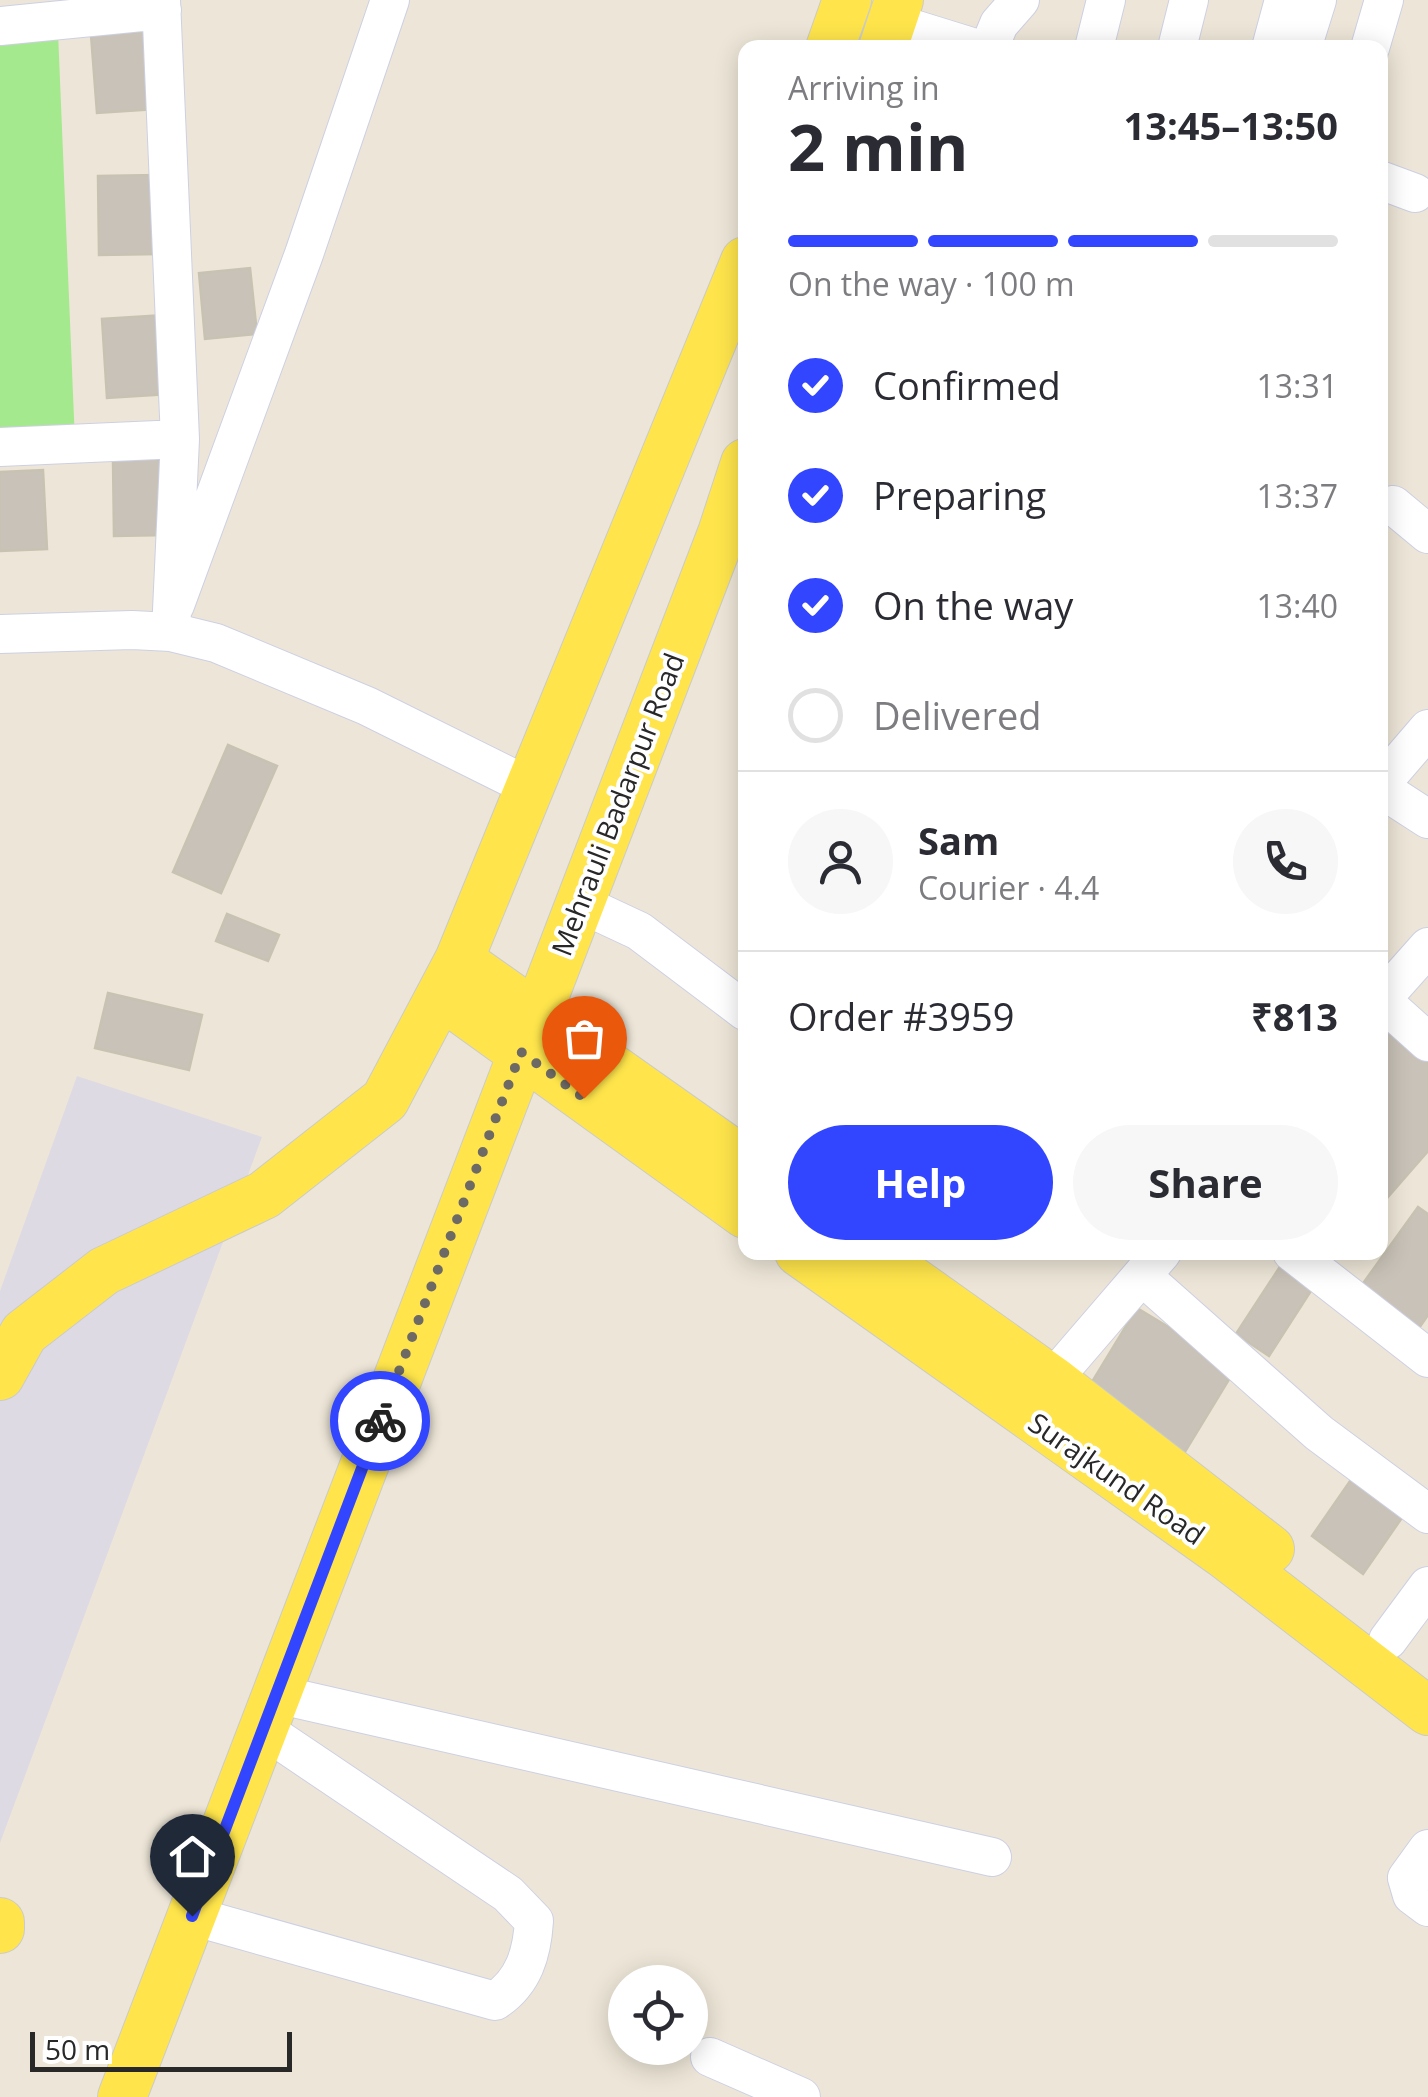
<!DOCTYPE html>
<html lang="en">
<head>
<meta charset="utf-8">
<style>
  :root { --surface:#fff; --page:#f7f7f7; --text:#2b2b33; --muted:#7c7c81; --line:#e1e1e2; --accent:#3346ff }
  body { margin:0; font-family:"Open Sans",sans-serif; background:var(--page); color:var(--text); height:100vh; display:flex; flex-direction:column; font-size:38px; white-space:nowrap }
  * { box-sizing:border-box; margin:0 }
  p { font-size:32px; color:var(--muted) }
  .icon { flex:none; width:55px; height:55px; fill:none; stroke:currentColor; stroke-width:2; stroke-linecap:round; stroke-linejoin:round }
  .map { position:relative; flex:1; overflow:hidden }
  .side { position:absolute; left:738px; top:40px; width:650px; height:1220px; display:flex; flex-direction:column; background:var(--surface); border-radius:20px; box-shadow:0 5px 25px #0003 }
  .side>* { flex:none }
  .controls { position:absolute; left:608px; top:1965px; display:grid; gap:20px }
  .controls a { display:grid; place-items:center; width:100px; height:100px; border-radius:50%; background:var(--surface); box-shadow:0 5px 25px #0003; font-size:50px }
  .scale { position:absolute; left:30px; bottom:25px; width:262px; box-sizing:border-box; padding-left:10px; border:5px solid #282828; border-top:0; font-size:28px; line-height:35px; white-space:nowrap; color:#282828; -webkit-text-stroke:8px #fff; paint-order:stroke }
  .pin { position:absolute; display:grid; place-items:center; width:85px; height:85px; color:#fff; margin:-102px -42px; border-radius:50% 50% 50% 0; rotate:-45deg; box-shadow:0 0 10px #0007 }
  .pin .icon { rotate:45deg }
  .courier { position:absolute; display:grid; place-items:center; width:100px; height:100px; margin:-50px; border:8px solid #3346ff; border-radius:50%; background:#fff; color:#222; box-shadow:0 2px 12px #0007 }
  .headline em { font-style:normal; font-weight:700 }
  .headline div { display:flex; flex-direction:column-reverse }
  .headline { display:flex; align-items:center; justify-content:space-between; height:170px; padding:0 50px }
  h1 { font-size:65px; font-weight:700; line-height:75px }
  .bar { display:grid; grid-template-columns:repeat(4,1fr); gap:15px 10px; align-content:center; height:120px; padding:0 50px }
  .bar i { height:12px; border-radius:8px; background:var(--line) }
  .bar .selected { background:var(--accent) }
  .bar p { grid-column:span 4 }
  .line { display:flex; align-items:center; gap:25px; padding:0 50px; border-top:2px solid var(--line) }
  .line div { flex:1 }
  .round { display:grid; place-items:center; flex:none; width:105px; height:105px; border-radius:52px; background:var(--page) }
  ol { padding:0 50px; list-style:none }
  li { display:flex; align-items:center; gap:30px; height:110px }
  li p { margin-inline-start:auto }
  li .icon { padding:10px; border-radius:50%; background:var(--accent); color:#fff; stroke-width:4 }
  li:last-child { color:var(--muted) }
  li i { width:55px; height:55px; border:5px solid var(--line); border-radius:50% }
  .action { display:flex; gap:20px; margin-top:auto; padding:20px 50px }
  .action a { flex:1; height:115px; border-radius:60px; background:var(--accent); color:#fff; font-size:40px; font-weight:700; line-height:115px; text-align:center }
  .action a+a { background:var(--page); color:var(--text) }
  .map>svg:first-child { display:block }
  .industrial { fill:#dedae4 }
  .green { fill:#a5e98e }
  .building { fill:#c8c2b8; stroke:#c8c2b2; stroke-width:2.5 }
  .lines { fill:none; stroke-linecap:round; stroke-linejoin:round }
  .minor-casing { stroke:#cdd0e3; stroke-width:40 }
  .major-casing { stroke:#cbcbcb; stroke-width:50 }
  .minor { stroke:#fff; stroke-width:38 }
  .major { stroke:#ffe54b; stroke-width:48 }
  .done { stroke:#6d6a66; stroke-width:10; stroke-dasharray:0 18 }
  .route { stroke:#3346ff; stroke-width:12 }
  .labels { text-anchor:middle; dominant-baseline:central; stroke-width:8; stroke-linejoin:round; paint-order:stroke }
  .street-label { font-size:28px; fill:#282828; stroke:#fff }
</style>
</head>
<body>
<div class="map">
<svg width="1428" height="2097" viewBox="0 0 1428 2097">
  <rect width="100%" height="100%" fill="#ede6d8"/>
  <path class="industrial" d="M77,1076L262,1137L0,1843V1291Z"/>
  <path class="green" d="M58,32L75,442L0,439V33Z"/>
  <path class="building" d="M151,31L156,109L97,113L91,35Z
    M158,175L159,254L99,255L98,176Z
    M250,268L257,334L205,339L199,273Z
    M164,315L169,394L107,398L102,319Z
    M166,459L167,535L114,536L113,460Z
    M43,470L47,549L0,551V472Z
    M228,745L277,766L221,893L173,872Z
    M227,914L279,935L268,961L216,941Z
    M108,993L202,1015L189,1070L95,1048Z
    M1380,1022L1428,1048V1151L1381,1205Z
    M1418,1207L1428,1214V1315L1417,1331L1359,1289Z
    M1285,1259L1318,1280L1269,1356L1236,1334Z
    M1137,1308L1236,1368L1183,1455L1084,1395Z
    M1355,1474L1408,1509L1363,1574L1312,1536Z"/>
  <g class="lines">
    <defs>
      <path id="minor" d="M161,0L180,439L171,632
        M891,22L975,48
        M0,26L162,10
        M989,48L999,24L1020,0
        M1094,48L1106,0
        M1177,48L1189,0
        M1271,48L1284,0
        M1302,48L1317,0
        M1370,48L1384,0
        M1380,180L1415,193
        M0,447L180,439
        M1393,505L1428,534
        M175,605L304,254L390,0
        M0,634L132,630L171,632L216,643L367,706L530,787
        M1380,785L1428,729
        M1380,788L1428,819
        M579,903L639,931L745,1011
        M1381,1000L1428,1042
        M1380,1001L1428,947
        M1292,1252L1428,1358
        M1142,1276L1319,1433L1428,1514
        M1052,1380L1162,1252
        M1388,1640L1428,1586
        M276,1694L992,1857
        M1428,1849L1407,1878L1412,1895L1428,1907
        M192,1916L495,2001C524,1982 532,1953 534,1921L508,1894L263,1729
        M710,2057L801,2097"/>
      <path id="major" d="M830,48L847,0
        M883,48L899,0
        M459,960L745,1162
        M441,995L745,1214
        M799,1252L1224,1554L1428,1711
        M872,1252L1052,1380L1270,1549
        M0,1376L24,1333L104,1271L264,1195L385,1100L459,960L745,261
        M0,1922V1929
        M122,2097L722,533L745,463"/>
    </defs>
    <use href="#minor" class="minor-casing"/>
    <use href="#major" class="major-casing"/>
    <use href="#minor" class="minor"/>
    <use href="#major" class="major"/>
  </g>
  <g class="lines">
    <path class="done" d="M380,1421L521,1052L584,1098"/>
    <path class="route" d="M192,1916L380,1421"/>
  </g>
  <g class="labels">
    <g class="street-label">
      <text transform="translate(617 804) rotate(-69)">Mehrauli Badarpur Road</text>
      <text transform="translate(1117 1478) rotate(35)">Surajkund Road</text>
    </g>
  </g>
</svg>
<div class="controls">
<a><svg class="icon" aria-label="locate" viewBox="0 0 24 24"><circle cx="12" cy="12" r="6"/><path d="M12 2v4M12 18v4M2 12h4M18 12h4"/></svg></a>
</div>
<div class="scale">50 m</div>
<div class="pin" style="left:584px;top:1098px;background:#ea580c"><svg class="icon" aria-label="bag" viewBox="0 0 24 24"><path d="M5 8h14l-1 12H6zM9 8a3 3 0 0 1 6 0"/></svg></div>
<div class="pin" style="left:192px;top:1916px;background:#1f2937"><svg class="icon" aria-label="home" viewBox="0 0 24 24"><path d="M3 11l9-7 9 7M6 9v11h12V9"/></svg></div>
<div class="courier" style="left:380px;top:1421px"><svg class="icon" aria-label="bike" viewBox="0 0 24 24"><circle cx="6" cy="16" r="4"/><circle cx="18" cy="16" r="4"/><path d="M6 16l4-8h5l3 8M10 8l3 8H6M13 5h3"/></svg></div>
<section class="side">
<div class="headline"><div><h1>2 min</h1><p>Arriving in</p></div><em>13:45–13:50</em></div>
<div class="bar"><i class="selected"></i><i class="selected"></i><i class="selected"></i><i></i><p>On the way · 100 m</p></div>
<ol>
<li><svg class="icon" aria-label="check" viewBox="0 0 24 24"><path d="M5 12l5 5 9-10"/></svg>Confirmed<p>13:31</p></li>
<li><svg class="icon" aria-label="check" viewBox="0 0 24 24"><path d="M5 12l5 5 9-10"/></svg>Preparing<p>13:37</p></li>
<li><svg class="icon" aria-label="check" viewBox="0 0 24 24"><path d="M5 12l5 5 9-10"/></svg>On the way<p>13:40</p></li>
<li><i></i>Delivered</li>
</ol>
<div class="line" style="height:180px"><a class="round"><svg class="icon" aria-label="person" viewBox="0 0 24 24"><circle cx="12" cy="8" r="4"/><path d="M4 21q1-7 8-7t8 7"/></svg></a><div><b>Sam</b><p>Courier · 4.4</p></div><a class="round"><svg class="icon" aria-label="phone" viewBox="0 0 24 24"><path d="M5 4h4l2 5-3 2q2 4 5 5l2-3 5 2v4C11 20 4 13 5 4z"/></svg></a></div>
<div class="line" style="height:130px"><div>Order #3959</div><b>₹813</b></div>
<div class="action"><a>Help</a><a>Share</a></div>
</section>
</div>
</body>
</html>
